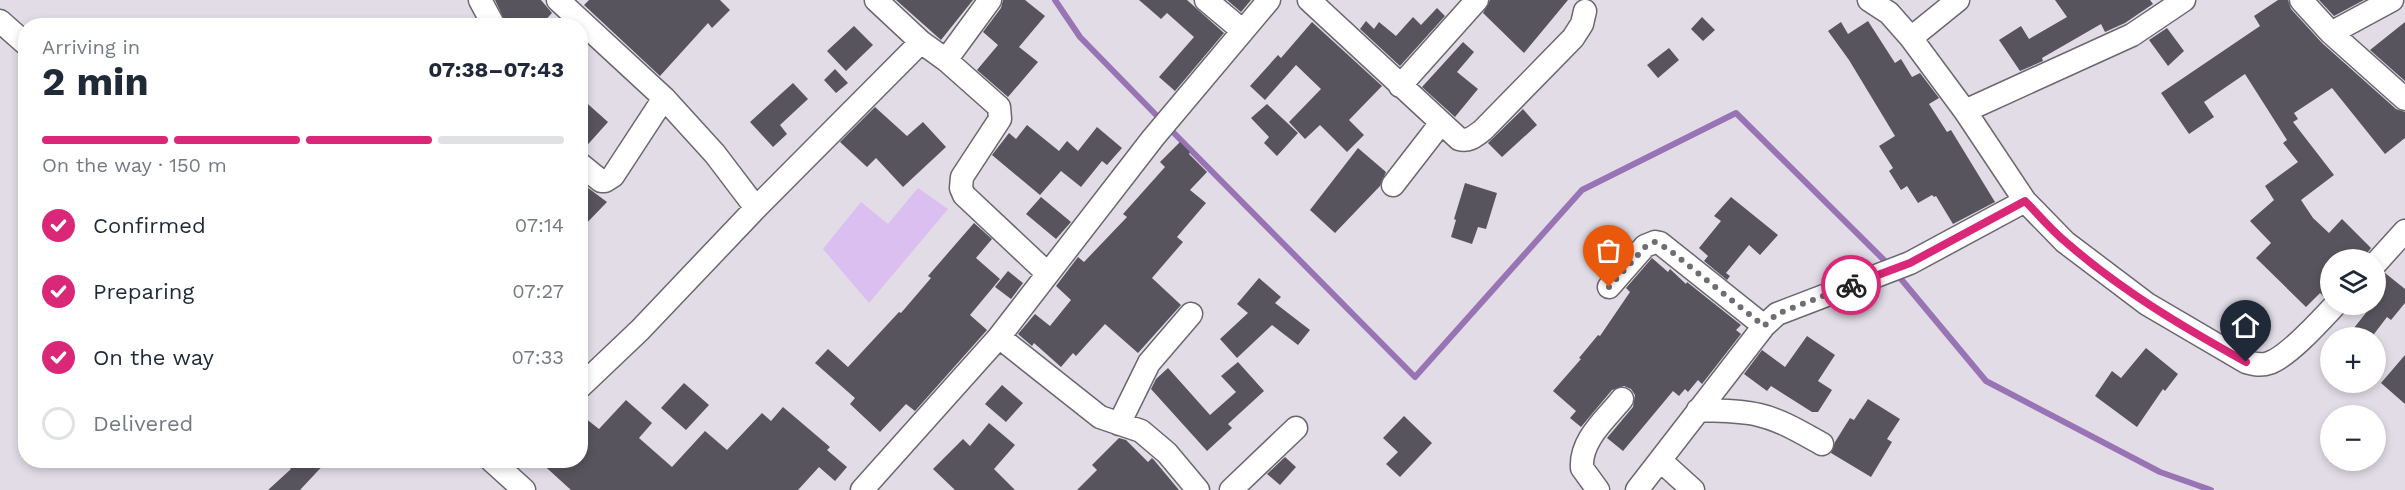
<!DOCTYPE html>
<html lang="en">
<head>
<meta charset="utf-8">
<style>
  :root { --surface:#fff; --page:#f2f2f3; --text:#1f2937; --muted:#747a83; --line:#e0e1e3; --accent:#db2777 }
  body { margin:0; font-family:"Work Sans",sans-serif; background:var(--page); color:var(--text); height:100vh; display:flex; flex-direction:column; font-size:22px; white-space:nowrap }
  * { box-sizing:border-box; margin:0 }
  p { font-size:20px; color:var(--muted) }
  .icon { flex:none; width:33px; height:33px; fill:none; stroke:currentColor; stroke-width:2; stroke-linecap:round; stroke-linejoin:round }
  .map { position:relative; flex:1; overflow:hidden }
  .sheet { position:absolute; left:18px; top:18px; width:570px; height:450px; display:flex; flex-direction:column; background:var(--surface); border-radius:24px; box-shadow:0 3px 9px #0003 }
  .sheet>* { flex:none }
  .buttons { position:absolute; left:2320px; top:249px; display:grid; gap:12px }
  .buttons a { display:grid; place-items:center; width:66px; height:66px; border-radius:50%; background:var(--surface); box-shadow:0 3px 9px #0003; font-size:30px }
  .pin { position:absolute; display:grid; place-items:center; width:51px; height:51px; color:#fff; margin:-62px -26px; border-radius:50% 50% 50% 0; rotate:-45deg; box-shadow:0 0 6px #0007 }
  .pin .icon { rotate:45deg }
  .courier { position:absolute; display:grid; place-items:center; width:60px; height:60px; margin:-30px; border:4px solid #db2777; border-radius:50%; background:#fff; color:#222; box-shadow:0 2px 8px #0007 }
  .overview em { font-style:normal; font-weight:700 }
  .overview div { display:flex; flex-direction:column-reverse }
  .overview { display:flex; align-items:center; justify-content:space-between; height:102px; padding:0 24px }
  h1 { font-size:39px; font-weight:700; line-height:45px }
  .bar { display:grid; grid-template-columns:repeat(4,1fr); gap:9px 6px; align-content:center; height:72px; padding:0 24px }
  .bar i { height:8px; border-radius:4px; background:var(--line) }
  .bar .selected { background:var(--accent) }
  .bar p { grid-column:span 4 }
  ol { padding:0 24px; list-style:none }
  li { display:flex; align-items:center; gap:18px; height:66px }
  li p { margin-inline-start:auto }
  li .icon { padding:6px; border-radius:50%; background:var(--accent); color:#fff; stroke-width:4 }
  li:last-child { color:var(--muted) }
  li i { width:33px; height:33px; border:3px solid var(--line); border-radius:50% }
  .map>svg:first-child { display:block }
  .green { fill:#dabff0 }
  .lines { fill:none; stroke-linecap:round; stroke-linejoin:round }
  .stream { stroke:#9974b5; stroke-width:6 }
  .building { fill:#58545d }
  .minor-casing { stroke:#6b6670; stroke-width:25 }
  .minor { stroke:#fff; stroke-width:22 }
  .done { stroke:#6f6c72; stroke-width:6; stroke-dasharray:0 10.8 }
  .route { stroke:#db2777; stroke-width:8 }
</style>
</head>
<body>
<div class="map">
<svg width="2405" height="490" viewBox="0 0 2405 490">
  <rect width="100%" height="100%" fill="#e1dce6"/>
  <path class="green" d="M918,188L948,209L869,303L823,249L861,202L888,224Z"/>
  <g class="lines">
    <path class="stream" d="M1055,0L1080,37L1162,121
      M1169,128L1415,377L1582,190L1736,113L1889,265
      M1896,273L1986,381L2160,472L2211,490"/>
  </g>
  <path class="building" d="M495,0H541L552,13L540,26H507Z
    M589,0H720L730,10L712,28L708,23L660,76L584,5Z
    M896,0H973L941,40Z
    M1003,0H1025L1045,16L1019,47L1038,62L1008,97L977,70L998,45L983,32L1001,8Z
    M1139,0H1187L1224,33L1175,91L1159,77L1194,37L1167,13L1161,19Z
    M1227,0H1251L1241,12Z
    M1490,0H1568L1524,53L1483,13Z
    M2055,0H2150L2153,4L2125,23L2105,32L2101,24L2042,58L2043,61L2020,71L1999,40L2021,26L2029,39L2067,17Z
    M2278,0H2288L2291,9L2322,43L2396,109L2405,112V138L2385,154L2332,88L2294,113L2298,119L2293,122L2334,175L2301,200L2313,218L2329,233L2342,219L2371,248L2362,260H2331V292L2324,297L2320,293L2306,307L2256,258L2271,243L2250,221L2274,200L2265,186L2298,162L2283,143L2287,140L2245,74L2204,102L2214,117L2189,134L2161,93L2260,26L2254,16Z
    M2319,0H2364L2334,16Z
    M1437,8L1445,16L1400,66L1360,29L1366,21L1374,29L1379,22L1396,36L1413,17L1421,25Z
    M1702,17L1715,30L1703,41L1691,29Z
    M1868,21L1895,63L1901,59L1912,77L1920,73L1939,98L1929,104L1947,132L1951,130L1995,202L1953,224L1936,196L1934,197L1932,195L1918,203L1907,186L1901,190L1889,171L1893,168L1879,146L1895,136L1849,60L1828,31L1841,22L1848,34Z
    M1312,22L1382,86L1349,120L1364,135L1347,152L1320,125L1305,139L1289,122L1321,89L1296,65L1265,100L1250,86L1278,55L1281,58Z
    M2405,22V81L2370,50Z
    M854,26L873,45L846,71L827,51Z
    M2167,28L2184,51L2168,66L2149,40Z
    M1463,42L1474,52L1457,72L1478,89L1455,117L1422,87Z
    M1669,48L1679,60L1658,78L1647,65Z
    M835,69L848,83L836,93L824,80Z
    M793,83L808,99L780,125L787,134L773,147L750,122Z
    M580,97L608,122L582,151H580Z
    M1267,104L1298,133L1277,156L1264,143L1269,137L1251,118Z
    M875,107L907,136L923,122L946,147L903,187L876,158L867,167L840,142Z
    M1523,109L1537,125L1502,157L1488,143Z
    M1027,125L1059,151L1067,141L1078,151L1097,127L1122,148L1107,165L1102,161L1081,187L1061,171L1040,195L992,155L1009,133L1016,139Z
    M1180,142L1190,152L1189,154L1207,172L1190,190L1206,203L1177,237L1183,242L1152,278L1181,305L1138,353L1105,324L1076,356L1073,353L1061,367L1034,343L1032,346L1018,334L1035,314L1050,326L1071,300L1056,286L1078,257L1084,262L1127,217L1123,214L1165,167L1160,162Z
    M1358,148L1386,172L1380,186L1335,233L1310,210Z
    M580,182L607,202L580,230Z
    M1465,183L1497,193L1486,229L1478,227L1472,244L1451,237L1456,220L1454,219Z
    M1041,197L1071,222L1056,239L1026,214Z
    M1731,197L1778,235L1760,255L1749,245L1726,273L1730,276L1727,280L1704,261L1708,256L1699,248L1721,221L1714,216Z
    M974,223L992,239L976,258L1000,279L970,315L987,330L915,411L906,404L880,432L850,404L855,398L815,363L828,349L848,367L899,312L901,313L931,278L928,276Z
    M1652,258L1668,272L1670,269L1686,284L1687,282L1741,325L1736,330L1741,334L1702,384L1698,380L1688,392L1685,389L1679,396L1673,391L1623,451L1607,438L1633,407L1635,395L1631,389L1624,386L1612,390L1581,427L1570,418L1576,411L1553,391L1581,359L1579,358L1598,335L1600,336L1630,292L1626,288Z
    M1008,271L1023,283L1011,299L995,287Z
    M2385,273L2405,289V303L2391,320L2387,317L2371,338H2346L2373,304H2376V276Z
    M1259,278L1281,297L1275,303L1310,330L1298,345L1272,325L1237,358L1220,339L1248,313L1237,304Z
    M1807,336L1835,355L1818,381L1832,390L1818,412H1812L1771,386L1767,391L1744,374L1762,350L1785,367Z
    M2146,348L2178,374L2165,391L2163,389L2137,427L2095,396L2112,371L2121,378Z
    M2405,355V404L2381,383Z
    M1238,362L1264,391L1228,424L1232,428L1207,451L1151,389L1156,379L1168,368L1210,415L1236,392L1221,376Z
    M684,383L709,405L686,430L661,408Z
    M1002,385L1023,403L1006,422L985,404Z
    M1868,399L1900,419L1887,439L1892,442L1871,477L1831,453L1835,442L1850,418L1854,420Z
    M626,400L652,423L639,438L672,467L705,431L727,450L762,413L771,421L783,407L830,447L827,450L847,467L835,481L819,467L798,490H571L538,460H580V414L599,429Z
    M1404,416L1432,443L1400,477L1386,464L1398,452L1383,438Z
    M989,423L1015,445L994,469L1015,490H955L933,469L963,439L970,446Z
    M1119,438L1126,440L1148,462L1152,458L1154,460L1179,490H1077L1097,470L1092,465Z
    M1285,457L1296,467L1280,485L1267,474Z
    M282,460H328L300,490H268L291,469Z"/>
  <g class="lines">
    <defs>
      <path id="minor" d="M480,0L494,26
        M558,0L664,98L715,154L756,208
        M876,0L921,42
        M1206,0L1243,31
        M1309,0L1459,139C1469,142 1475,136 1483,130L1573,38L1582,24L1585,11
        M1869,0L1889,13L1911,38L1965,111L2025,201L2065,242L2147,304L2246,362C2254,364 2261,366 2269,363C2288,357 2321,320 2336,304
        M2301,0L2331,33L2405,99
        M0,21L26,44
        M2331,33L2392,0
        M1911,38L1958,0
        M946,60L990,0
        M1400,86L1477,0
        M1965,111L2132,35L2184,0
        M580,164L601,181H605L613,176L664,98
        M1393,185L1441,123
        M2376,263L2405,231
        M1609,287L1645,246L1655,242L1660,243L1764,326
        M999,337L1100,417L1141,431L1167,453L1198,490
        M580,387L640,330L756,208L921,42L946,60L999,107L1000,119L962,177L961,188L964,195L1047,273
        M1698,410C1718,411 1739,410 1759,415C1781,420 1802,433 1822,444
        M1119,424L1149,363L1191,314
        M491,460L524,490
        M1661,461L1693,490
        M862,490L999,337L1153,138L1269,0
        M1231,490L1296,428
        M1598,490L1582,468C1580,440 1606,419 1622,399
        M1637,490L1764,326L1777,314L1910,263L2025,201"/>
    </defs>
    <use href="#minor" class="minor-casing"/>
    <use href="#minor" class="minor"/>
  </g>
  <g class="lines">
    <path class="done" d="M1609,287L1646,246L1655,242L1668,249L1764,326L1777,314L1851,285"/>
    <path class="route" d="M1851,285L1910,263L2025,201C2039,215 2052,231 2067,243C2122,291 2183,327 2246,362"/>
  </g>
</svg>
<div class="buttons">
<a><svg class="icon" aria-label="layers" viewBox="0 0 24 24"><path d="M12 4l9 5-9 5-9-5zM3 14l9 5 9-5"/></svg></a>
<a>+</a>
<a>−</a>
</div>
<div class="pin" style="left:1609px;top:287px;background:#ea580c"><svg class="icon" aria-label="bag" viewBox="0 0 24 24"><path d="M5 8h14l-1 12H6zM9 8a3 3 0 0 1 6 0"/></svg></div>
<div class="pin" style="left:2246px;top:362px;background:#1f2937"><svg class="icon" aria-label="home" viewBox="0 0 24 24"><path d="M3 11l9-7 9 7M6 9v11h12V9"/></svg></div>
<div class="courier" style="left:1851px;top:285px"><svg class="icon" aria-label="bike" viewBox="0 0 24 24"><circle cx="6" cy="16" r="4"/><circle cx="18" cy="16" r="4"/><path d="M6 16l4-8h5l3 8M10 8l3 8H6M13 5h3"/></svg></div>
<section class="sheet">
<div class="overview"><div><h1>2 min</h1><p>Arriving in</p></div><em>07:38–07:43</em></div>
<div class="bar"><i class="selected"></i><i class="selected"></i><i class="selected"></i><i></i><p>On the way · 150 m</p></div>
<ol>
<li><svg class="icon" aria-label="check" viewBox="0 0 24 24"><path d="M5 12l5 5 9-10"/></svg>Confirmed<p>07:14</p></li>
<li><svg class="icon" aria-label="check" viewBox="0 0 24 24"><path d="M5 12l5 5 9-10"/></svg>Preparing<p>07:27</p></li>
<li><svg class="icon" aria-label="check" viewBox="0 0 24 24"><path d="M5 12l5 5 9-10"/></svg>On the way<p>07:33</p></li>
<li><i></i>Delivered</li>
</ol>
</section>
</div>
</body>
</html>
